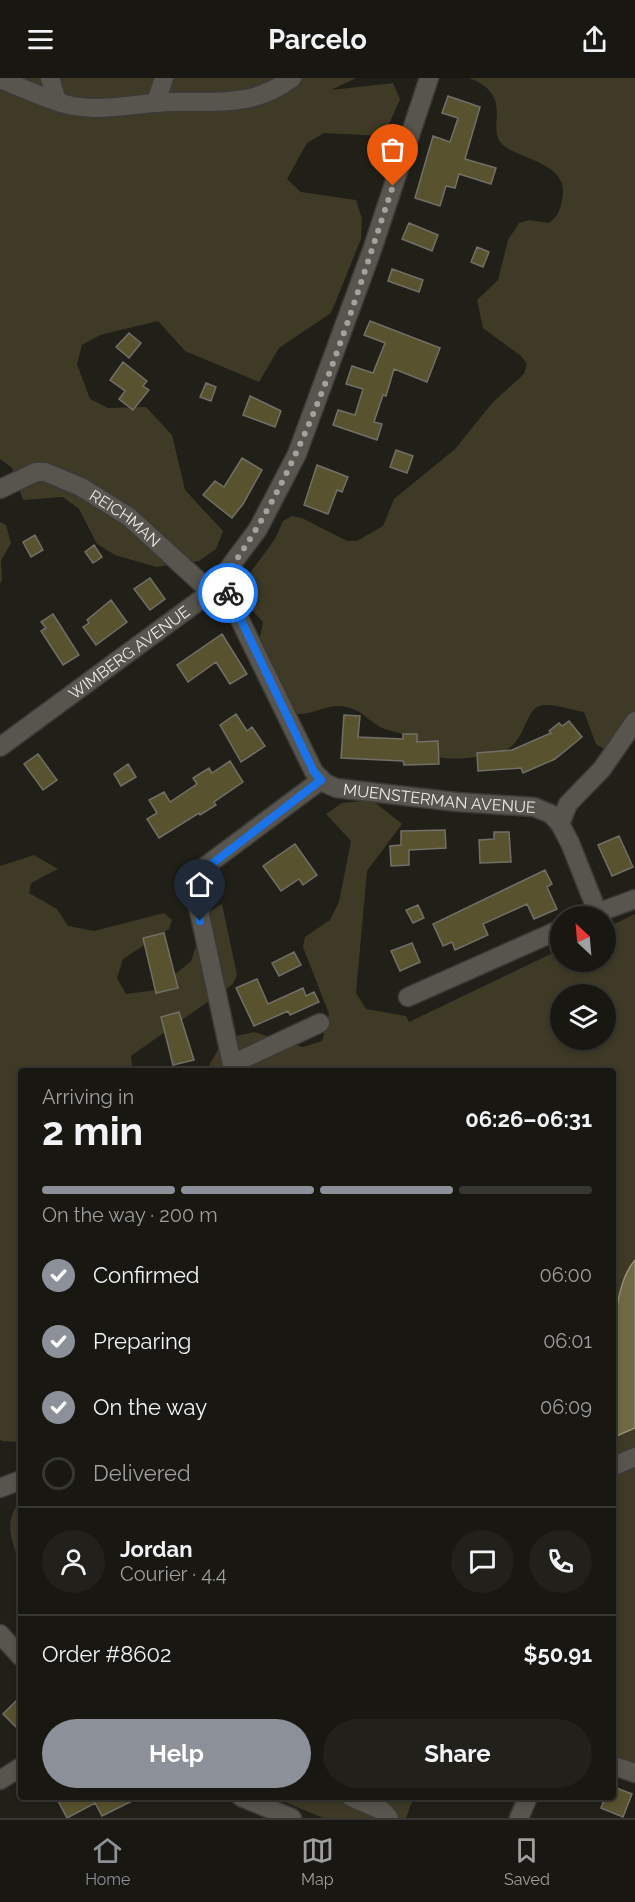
<!DOCTYPE html>
<html lang="en">
<head>
<meta charset="utf-8">
<style>
  :root { --surface:#181712; --page:#21201b; --text:#f1f3f6; --muted:#9f9f9f; --line:#363632; --accent:#8c9099 }
  body { margin:0; font-family:Raleway,sans-serif; background:var(--page); color:var(--text); height:100vh; display:flex; flex-direction:column; font-size:22px; white-space:nowrap }
  * { box-sizing:border-box; margin:0 }
  p { font-size:20px; color:var(--muted) }
  .icon { flex:none; width:33px; height:33px; fill:none; stroke:currentColor; stroke-width:2; stroke-linecap:round; stroke-linejoin:round }
  .map { position:relative; flex:1; overflow:hidden }
  .sheet { position:absolute; left:18px; top:990px; width:598px; height:732px; display:flex; flex-direction:column; background:var(--surface); border-radius:6px; box-shadow:0 3px 9px #0003,0 0 0 2px var(--line) }
  .sheet>* { flex:none }
  .needle { width:39px; rotate:334deg }
  .buttons { position:absolute; left:550px; top:828px; display:grid; gap:12px }
  .buttons a { display:grid; place-items:center; width:66px; height:66px; border-radius:50%; background:var(--surface); box-shadow:0 3px 9px #0003,0 0 0 2px var(--line); font-size:30px }
  .pin { position:absolute; display:grid; place-items:center; width:51px; height:51px; color:#fff; margin:-62px -26px; border-radius:50% 50% 50% 0; rotate:-45deg; box-shadow:0 0 6px #0007 }
  .pin .icon { rotate:45deg }
  .courier { position:absolute; display:grid; place-items:center; width:60px; height:60px; margin:-30px; border:4px solid #1a73e8; border-radius:50%; background:#fff; color:#222; box-shadow:0 2px 8px #0007 }
  .headline em { font-style:normal; font-weight:700 }
  .headline div { display:flex; flex-direction:column-reverse }
  .headline { display:flex; align-items:center; justify-content:space-between; height:102px; padding:0 24px }
  h1 { font-size:39px; font-weight:700; line-height:45px }
  .bar { display:grid; grid-template-columns:repeat(4,1fr); gap:9px 6px; align-content:center; height:72px; padding:0 24px }
  .bar i { height:8px; border-radius:4px; background:var(--line) }
  .bar .active { background:var(--accent) }
  .bar p { grid-column:span 4 }
  .line { display:flex; align-items:center; gap:15px; padding:0 24px; border-top:2px solid var(--line) }
  .line div { flex:1 }
  .round { display:grid; place-items:center; flex:none; width:63px; height:63px; border-radius:32px; background:var(--page) }
  ol { padding:0 24px; list-style:none }
  li { display:flex; align-items:center; gap:18px; height:66px }
  li p { margin-inline-start:auto }
  li .icon { padding:6px; border-radius:50%; background:var(--accent); color:#fff; stroke-width:4 }
  li:last-child { color:var(--muted) }
  li i { width:33px; height:33px; border:3px solid var(--line); border-radius:50% }
  .cta { display:flex; gap:12px; margin-top:auto; padding:12px 24px }
  .cta a { flex:1; height:69px; border-radius:36px; background:var(--accent); color:#fff; font-size:24px; font-weight:700; line-height:69px; text-align:center }
  .cta a+a { background:var(--page); color:var(--text) }
  header { display:flex; justify-content:space-between; align-items:center; height:78px; padding:0 24px; background:var(--surface); font-size:27px; font-weight:700 }
  .tab-bar { display:flex; justify-content:space-around; align-items:center; height:84px; border-top:2px solid var(--line); background:var(--surface); font-size:16px; color:var(--muted) }
  .tab-bar a { display:grid; justify-items:center; gap:3px }
  .tab-bar .active { color:var(--accent) }
  .map>svg:first-child { display:block }
  .green { fill:#3e3a26; fill-rule:evenodd }
  .water { fill:#716944; stroke:#958f74; stroke-width:1.5 }
  .building { fill:#59522e; stroke:#716f68; stroke-width:1.5 }
  .lines { fill:none; stroke-linecap:round; stroke-linejoin:round }
  .minor-casing { stroke:#3b3a36; stroke-width:21 }
  .minor { stroke:#57554e; stroke-width:18 }
  .done { stroke:#a3a29d; stroke-width:6; stroke-dasharray:0 10.8 }
  .route { stroke:#1a73e8; stroke-width:8 }
  .labels { text-anchor:middle; dominant-baseline:central; stroke-width:4.5; stroke-linejoin:round; paint-order:stroke }
  .street-label { font-size:16px; fill:#eae9e5; stroke:#201f18 }
</style>
</head>
<body>
<header><svg class="icon" aria-label="menu" viewBox="0 0 24 24"><path d="M4 6h16M4 12h16M4 18h16"/></svg>Parcelo<svg class="icon" aria-label="share" viewBox="0 0 24 24"><path d="M12 15V3M7 8l5-5 5 5M5 13v7h14v-7"/></svg></header>
<div class="map">
<svg width="635" height="1740" viewBox="0 0 635 1740">
  <rect width="100%" height="100%" fill="#201f18"/>
  <path class="green" d="M0,0H356L331,12L393,5L400,21L384,58L324,55L307,65L287,101L301,114L356,122L362,140L361,161L331,235L279,270L259,304L185,273L158,243L100,257L82,267L77,286L90,321L108,330L146,329L172,357L185,412L223,453L216,471L199,483L156,489L115,477L97,466L79,431L63,419L23,422L12,390L0,381Z
    M469,0H635V660L604,671L596,666L584,634C572,632 556,626 543,627C523,629 528,666 500,675C488,678 448,684 437,678C426,673 417,664 407,658C397,653 385,653 377,647C364,639 363,633 346,629C326,624 308,642 289,634L259,564L263,544L238,517L241,507L275,461L283,443L292,438L302,440L347,463H357L383,448L394,421L455,371L493,324L524,296L527,286L521,278L483,250L477,222L498,202L508,162L519,145L529,142L549,145C558,138 560,132 562,122C571,85 522,83 503,67C484,51 517,18 469,0Z
    M0,444L6,447L11,465L1,483L2,502L0,506Z
    M372,722L402,746L367,793L356,915L366,931L406,938L409,944L561,871V884H606V850L635,836V1688L614,1683V993H206L224,961L254,954L303,969L322,963L329,936L303,869L305,859L330,842L339,824L351,763L326,736L342,725ZM561,916H606V962H561Z
    M34,777L58,791L31,805L29,815L57,831L68,848L94,853L164,835L172,842L169,851L123,881L117,900L126,916L156,912L191,883L207,835L222,826L237,897L233,906L131,978L133,993H21L20,1364L2,1363L0,1361V788Z
    M21,1421V1496C15,1462 0,1449 21,1421Z
    M273,1719H414L406,1740H323Z"/>
  <path class="water" d="M635,1182V1350L614,1359C613,1315 606,1214 635,1182Z"/>
  <path class="building" d="M448,18L480,29L465,81L496,90L491,106L459,96L455,110L446,108L440,128L415,120L433,58L450,64L458,40L442,35Z
    M409,145L438,157L432,173L402,161Z
    M477,169L489,174L483,189L471,184Z
    M392,191L423,202L419,214L388,203Z
    M370,243L440,270L427,304L394,291L386,318L383,317L374,344L382,346L377,362L333,347L338,332L355,337L363,311L346,306L352,288L373,295L385,265L364,257Z
    M129,255L141,265L129,280L116,269Z
    M123,284L147,303L143,308L149,312L133,332L119,321L125,313L110,302Z
    M206,305L216,309L211,323L200,319Z
    M250,318L281,333L275,349L243,337Z
    M396,372L413,378L407,395L390,389Z
    M242,380L262,392L243,426L232,440L203,417L215,403L224,409Z
    M317,387L348,399L342,414L337,412L328,436L304,427Z
    M35,457L43,472L31,479L23,464Z
    M94,467L102,479L93,485L85,474Z
    M150,500L165,521L150,532L134,511Z
    M111,522L127,544L96,567L83,549L89,545L87,542Z
    M53,536L79,577L63,587L41,553L46,550L41,544Z
    M222,556L247,596L230,606L216,584L188,604L177,587Z
    M236,636L247,653L252,649L265,668L241,684L220,647Z
    M344,637L360,638L358,659L403,661V656H417V664L438,663L439,686L404,687L403,683L341,680Z
    M569,643L582,659L555,681L523,695L521,690L478,693L477,675L512,672L551,655L549,653L559,645L562,648Z
    M38,676L57,702L43,712L24,686Z
    M230,683L243,704L214,724L216,727L200,737L199,735L159,760L147,741L157,735L149,722L164,714L170,724L197,706L193,700L209,690L212,695Z
    M128,686L136,699L121,708L114,696Z
    M445,752L446,770L409,772V787L391,788L390,768L401,767V753Z
    M494,754H509L511,784L480,785L479,762L494,761Z
    M619,758L633,789L612,798L598,767Z
    M295,766L317,797L303,807L299,801L281,813L263,788Z
    M545,792L552,806L547,809L557,831L534,841L527,826L483,846L488,857L455,872L452,864L443,868L433,846Z
    M418,827L424,840L413,845L406,832Z
    M164,855L178,910L156,915L143,860Z
    M412,865L420,884L400,893L391,873Z
    M294,874L301,887L279,898L272,885Z
    M257,901L268,926L303,910L306,918L314,914L319,924L290,937L288,933L254,948L236,910Z
    M179,934L194,982L173,987L161,939Z
    M21,1618V1654L3,1636Z
    M614,1709L632,1716L623,1739L601,1730L605,1719H614Z
    M56,1719H140L102,1738L95,1725L67,1740Z"/>
  <g class="lines">
    <defs>
      <g id="minor">
        <path d="M50,0L57,23"/>
        <path d="M0,1C24,10 48,23 73,28C102,33 128,27 155,25C206,20 247,34 292,0"/>
        <path d="M156,24L164,0"/>
        <path id="s1" d="M0,411L36,394H45L81,409L129,439L211,514"/>
        <path id="s2" d="M221,503L314,694L325,705L336,710L457,724L534,729L551,736L560,746L570,765L599,838"/>
        <path id="s3" d="M0,669L211,514L258,451L297,376L372,172L429,0"/>
        <path d="M560,746L568,726L602,691L635,643"/>
        <path d="M589,838L635,821"/>
        <path d="M408,919L561,851"/>
        <path d="M320,945L232,986L195,814L198,798L207,787L321,702"/>
        <path d="M614,1388L635,1379"/>
        <path d="M0,1410L21,1402"/>
        <path d="M0,1556L21,1579"/>
        <path d="M614,1688L635,1695"/>
        <path d="M0,1702L21,1689"/>
        <path d="M241,1719L292,1740"/>
        <path d="M351,1719L383,1733L389,1740"/>
        <path d="M519,1740L528,1719"/>
      </g>
    </defs>
    <use href="#minor" class="minor-casing"/>
    <use href="#minor" class="minor"/>
  </g>
  <g class="lines">
    <path class="done" d="M228,515L221,503C307,390 348,241 393,108"/>
    <path class="route" d="M200,843L195,814L200,795L321,702L314,694L228,515"/>
  </g>
  <g class="labels">
    <g class="street-label">
      <text stroke="none"><textPath href="#s1" startOffset="142">REICHMAN</textPath></text>
      <text stroke="none"><textPath href="#s3" startOffset="160">WIMBERG AVENUE</textPath></text>
      <text stroke="none"><textPath href="#s2" startOffset="344">MUENSTERMAN AVENUE</textPath></text>
    </g>
  </g>
</svg>
<div class="buttons">
<a><svg class="needle" viewBox="-14 -14 28 28"><path d="M0-13l5 13h-10z" fill="#e53935"/><path d="M0 13l5-13h-10z" fill="#9f9f9f"/></svg></a>
<a><svg class="icon" aria-label="layers" viewBox="0 0 24 24"><path d="M12 4l9 5-9 5-9-5zM3 14l9 5 9-5"/></svg></a>
</div>
<div class="pin" style="left:393px;top:108px;background:#ea580c"><svg class="icon" aria-label="bag" viewBox="0 0 24 24"><path d="M5 8h14l-1 12H6zM9 8a3 3 0 0 1 6 0"/></svg></div>
<div class="pin" style="left:200px;top:843px;background:#1f2937"><svg class="icon" aria-label="home" viewBox="0 0 24 24"><path d="M3 11l9-7 9 7M6 9v11h12V9"/></svg></div>
<div class="courier" style="left:228px;top:515px"><svg class="icon" aria-label="bike" viewBox="0 0 24 24"><circle cx="6" cy="16" r="4"/><circle cx="18" cy="16" r="4"/><path d="M6 16l4-8h5l3 8M10 8l3 8H6M13 5h3"/></svg></div>
<section class="sheet">
<div class="headline"><div><h1>2 min</h1><p>Arriving in</p></div><em>06:26–06:31</em></div>
<div class="bar"><i class="active"></i><i class="active"></i><i class="active"></i><i></i><p>On the way · 200 m</p></div>
<ol>
<li><svg class="icon" aria-label="check" viewBox="0 0 24 24"><path d="M5 12l5 5 9-10"/></svg>Confirmed<p>06:00</p></li>
<li><svg class="icon" aria-label="check" viewBox="0 0 24 24"><path d="M5 12l5 5 9-10"/></svg>Preparing<p>06:01</p></li>
<li><svg class="icon" aria-label="check" viewBox="0 0 24 24"><path d="M5 12l5 5 9-10"/></svg>On the way<p>06:09</p></li>
<li><i></i>Delivered</li>
</ol>
<div class="line" style="height:108px"><a class="round"><svg class="icon" aria-label="person" viewBox="0 0 24 24"><circle cx="12" cy="8" r="4"/><path d="M4 21q1-7 8-7t8 7"/></svg></a><div><b>Jordan</b><p>Courier · 4.4</p></div><a class="round"><svg class="icon" aria-label="chat" viewBox="0 0 24 24"><path d="M4 5h16v11H9l-5 4z"/></svg></a><a class="round"><svg class="icon" aria-label="phone" viewBox="0 0 24 24"><path d="M5 4h4l2 5-3 2q2 4 5 5l2-3 5 2v4C11 20 4 13 5 4z"/></svg></a></div>
<div class="line" style="height:78px"><div>Order #8602</div><b>$50.91</b></div>
<div class="cta"><a>Help</a><a>Share</a></div>
</section>
</div>
<nav class="tab-bar">
<a class="active"><svg class="icon" aria-label="home" viewBox="0 0 24 24"><path d="M3 11l9-7 9 7M6 9v11h12V9"/></svg>Home</a>
<a><svg class="icon" aria-label="map" viewBox="0 0 24 24"><path d="M3 6l6-2 6 2 6-2v14l-6 2-6-2-6 2zM9 4v14M15 6v14"/></svg>Map</a>
<a><svg class="icon" aria-label="saved" viewBox="0 0 24 24"><path d="M7 4h10v16l-5-4-5 4z"/></svg>Saved</a>
</nav>
</body>
</html>
